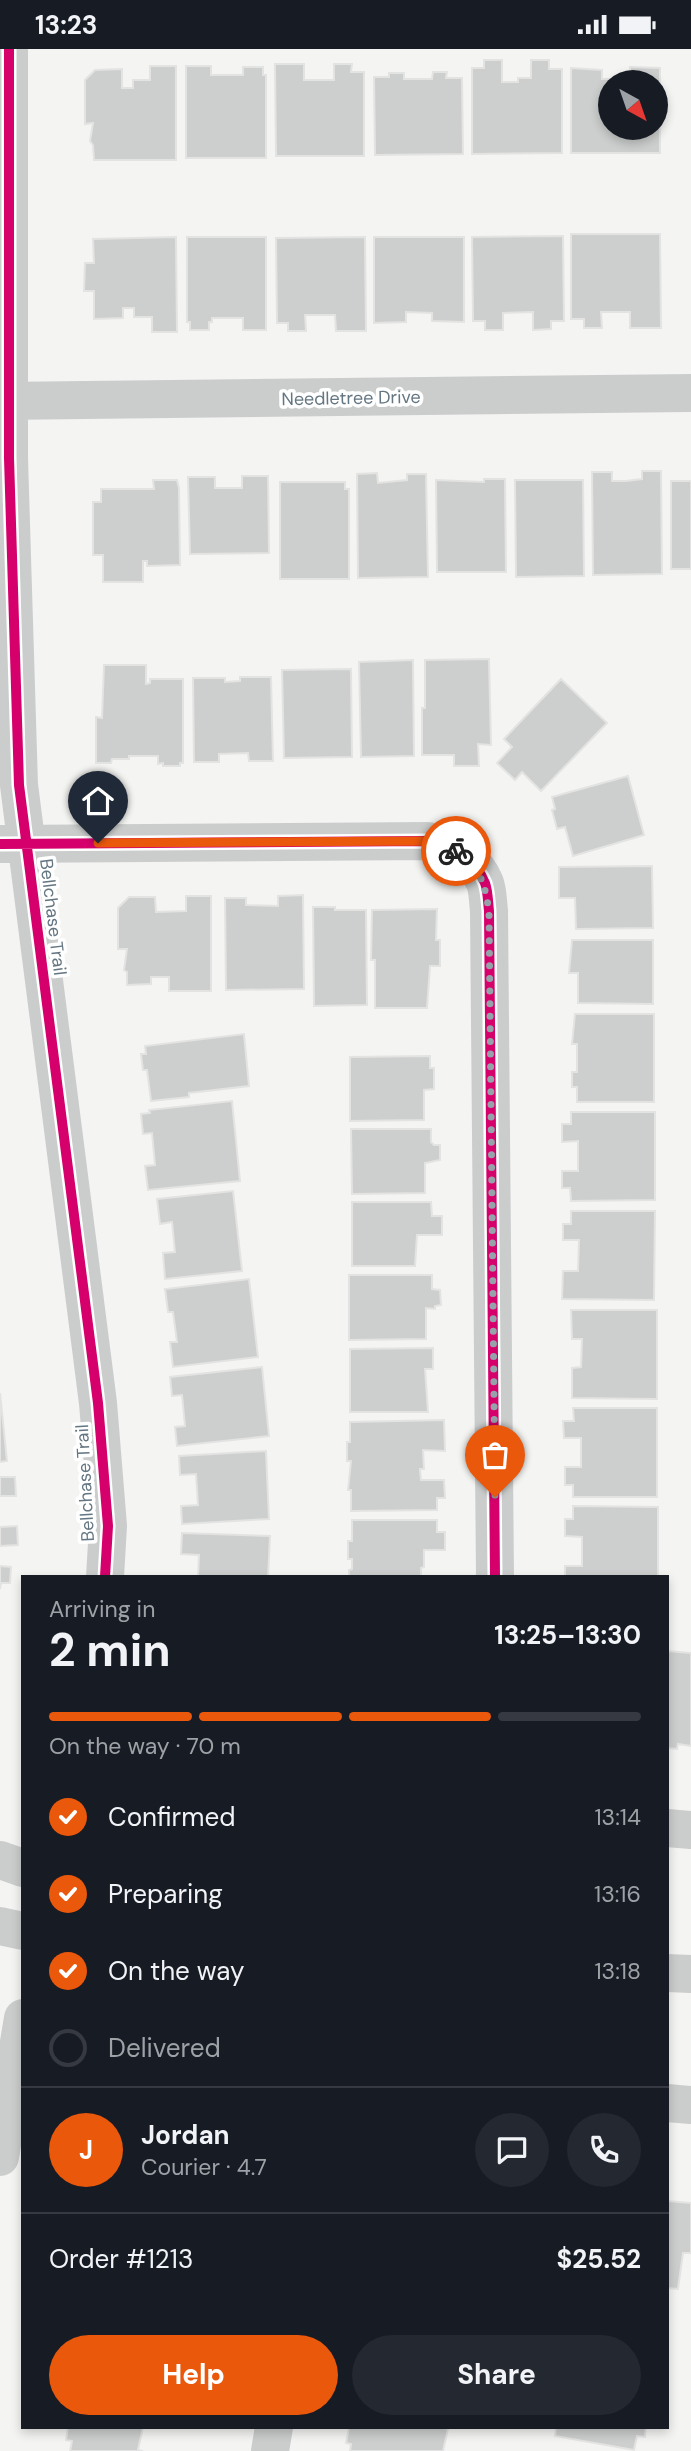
<!DOCTYPE html>
<html lang="en">
<head>
<meta charset="utf-8">
<style>
  :root { --surface:#171b24; --page:#242831; --text:#f1f3f6; --muted:#9ea1a6; --line:#363941; --accent:#ea580c }
  body { margin:0; font-family:"DM Sans",sans-serif; background:var(--page); color:var(--text); height:100vh; display:flex; flex-direction:column; font-size:26px; white-space:nowrap }
  * { box-sizing:border-box; margin:0 }
  p { font-size:23px; color:var(--muted) }
  .icon { flex:none; width:38px; height:38px; fill:none; stroke:currentColor; stroke-width:2; stroke-linecap:round; stroke-linejoin:round }
  .map { position:relative; flex:1; overflow:hidden }
  .drawer { position:absolute; left:21px; top:1526px; width:648px; height:854px; display:flex; flex-direction:column; background:var(--surface); border-radius:0px; box-shadow:0 4px 10px #0003 }
  .drawer>* { flex:none }
  .needle { width:46px; rotate:140deg }
  .buttons { position:absolute; left:598px; top:21px; display:grid; gap:14px }
  .buttons a { display:grid; place-items:center; width:70px; height:70px; border-radius:50%; background:var(--surface); box-shadow:0 4px 10px #0003; font-size:35px }
  .pin { position:absolute; display:grid; place-items:center; width:60px; height:60px; color:#fff; margin:-72px -30px; border-radius:50% 50% 50% 0; rotate:-45deg; box-shadow:0 0 7px #0007 }
  .pin .icon { rotate:45deg }
  .courier { position:absolute; display:grid; place-items:center; width:70px; height:70px; margin:-35px; border:5px solid #ea580c; border-radius:50%; background:#fff; color:#222; box-shadow:0 2px 9px #0007 }
  .overview em { font-style:normal; font-weight:700 }
  .overview div { display:flex; flex-direction:column-reverse }
  .overview { display:flex; align-items:center; justify-content:space-between; height:119px; padding:0 28px }
  h1 { font-size:46px; font-weight:700; line-height:52px }
  .bar { display:grid; grid-template-columns:repeat(4,1fr); gap:10px 7px; align-content:center; height:84px; padding:0 28px }
  .bar i { height:9px; border-radius:5px; background:var(--line) }
  .bar .on { background:var(--accent) }
  .bar p { grid-column:span 4 }
  .line { display:flex; align-items:center; gap:18px; padding:0 28px; border-top:2px solid var(--line) }
  .line div { flex:1 }
  .round { display:grid; place-items:center; flex:none; width:74px; height:74px; border-radius:37px; background:var(--page) }
  ol { padding:0 28px; list-style:none }
  li { display:flex; align-items:center; gap:21px; height:77px }
  li p { margin-inline-start:auto }
  li .icon { padding:7px; border-radius:50%; background:var(--accent); color:#fff; stroke-width:4 }
  li:last-child { color:var(--muted) }
  li i { width:38px; height:38px; border:4px solid var(--line); border-radius:50% }
  .action { display:flex; gap:14px; margin-top:auto; padding:14px 28px }
  .action a { flex:1; height:80px; border-radius:42px; background:var(--accent); color:#fff; font-size:28px; font-weight:700; line-height:80px; text-align:center }
  .action a+a { background:var(--page); color:var(--text) }
  .status { display:flex; justify-content:space-between; align-items:center; height:49px; padding:0 35px; background:var(--surface); direction:ltr }
  .status svg { height:19px; fill:currentColor }
  .map>svg:first-child { display:block }
  .building { fill:#cdcfce; stroke:#e3e3e2; stroke-width:2; fill-rule:evenodd }
  .lines { fill:none; stroke-linecap:round; stroke-linejoin:round }
  .minor { stroke:#cbcdcd; stroke-width:38 }
  .cycleway-casing { stroke:#fff; stroke-width:15 }
  .cycleway { stroke:#d6006c; stroke-width:10 }
  .done { stroke:#96a2a9; stroke-width:7; stroke-dasharray:0 12.6 }
  .route { stroke:#ea580c; stroke-width:9 }
  .labels { text-anchor:middle; dominant-baseline:central; stroke-width:7; stroke-linejoin:round; paint-order:stroke }
  .street-label { font-size:18px; fill:#647682; stroke:#fff }
</style>
</head>
<body>
<div class="status"><b>13:23</b><svg viewBox="0 0 49 12"><path d="M0 12V9h3v3zM5 12V6h3v6zM10 12V3h3v9zM15 12V0h3v12zM26 1h20v11H26zM47 4h2v5h-2z"/></svg></div>
<div class="map">
<svg width="691" height="2402" viewBox="0 0 691 2402">
  <rect width="100%" height="100%" fill="#f4f4f2"/>
  <path class="building" d="M484,11H502V33H518V29H531V11H549V20H562V104L472,105V19H484Z
    M275,15H304V31H334V15H352L351,23H364V107H276Z
    M150,17H176V111H94L93,96L90,92L93,74L85,75V31L95,21L122,20V39H133V31H150Z
    M186,17H211V26H243V18H263V26H266V109H186Z
    M630,18L660,19V104H571V19L602,21V30H630ZM611,33H656V79H611Z
    M433,23H447L446,29H462L463,105L375,106L374,28H389V24H404V30H432Z
    M571,185H660L661,279H630V263H601L602,279H584V270H571Z
    M563,187L564,272H551V280L533,281V263L503,264V281H485V272H473L472,188Z
    M176,188L177,283H152V268H134V259H123V269L94,270V242H84L85,214H94L93,190Z
    M187,188H266V281H243V269H212V273H209V281H190V273H187Z
    M365,188L366,282H336L335,266H305L306,282H288V274H277L276,189Z
    M374,188H464V273L432,272V264L406,263V273L374,274Z
    M642,422H661L662,525L593,526L592,423H612V432H626L642,430Z
    M377,424L378,434L407,431V425H426L428,528L358,529L357,425Z
    M242,427H268L269,504L190,505L188,428H215V439H242Z
    M484,430H505L506,523H437L436,431L484,433Z
    M153,431H177L179,439L180,516L147,517V512H143V533H103V506H93V453H101V440H154Z
    M515,431H583L584,527L516,528Z
    M671,432H691V520H671Z
    M280,433H345V440H349V530H280Z
    M489,610L491,696L478,695L479,717H454V706H422V659H425V611Z
    M413,611L414,707L361,708L359,613Z
    M104,616H146V635L150,634V630H183V714H180V717H163V714L158,715V707H129V710H112L111,714H96V668L102,669Z
    M351,620L352,708L284,709L282,621Z
    M240,628H271L273,712H249L248,704L219,705V713H194L193,629H225V633L240,632Z
    M561,630L607,674L541,742L522,723L515,731L497,714L512,698L504,690Z
    M628,727L644,786L573,807L565,778L557,780L552,761L555,760L552,748Z
    M652,817L653,879L576,880L575,849H559V818Z
    M303,846L304,940L226,941L225,849H246V856L278,857V847Z
    M186,847H211V942H169V928H151V935L127,936V923L124,921L127,900H118V859L129,848H155L156,863L186,862Z
    M313,858H335V861H366L367,956L314,957Z
    M437,860L436,891H440V917H430L427,959H375V911H371L372,861Z
    M572,891H653V955L578,954V924H569Z
    M575,965H654V1053H577V1038H572V1023H577V995H572Z
    M244,985L249,1037L189,1044V1048L151,1052L147,1021H143L141,1005H146L145,997Z
    M430,1007V1019H434V1040L424,1041V1071L350,1072V1008Z
    M232,1052L240,1132L148,1141L145,1117L155,1116L152,1084L143,1085L141,1065L150,1064L149,1061Z
    M571,1063H655V1151L571,1152L570,1139H562V1122H578V1092L562,1093V1075H571Z
    M351,1080H431V1093L434,1096H440V1111L425,1114V1144L352,1145Z
    M233,1142L242,1222L165,1230L163,1204L175,1203L172,1173L160,1175L157,1150Z
    M352,1153H431L432,1167H442V1186H417L415,1217H352Z
    M571,1162H655L654,1251L562,1250L563,1222H578L579,1191H563V1175H571Z
    M349,1226H432V1240L440,1241L441,1256L435,1257V1260L426,1259V1290L349,1291Z
    M249,1230L258,1308L173,1318L170,1293H177L173,1263H168L165,1240Z
    M571,1261H657V1350L572,1349V1319L581,1318L582,1290H572Z
    M433,1299V1320H425L428,1363H350V1300Z
    M262,1318L269,1387L177,1397L175,1378L185,1377L182,1346L172,1347L170,1328Z
    M0,1344L7,1412L0,1413Z
    M573,1359H657V1448H573V1436H565V1418H581V1389H564L563,1372H574Z
    M444,1371L445,1402L423,1401L424,1420H420L421,1431H444L445,1449H437V1461L351,1462V1441H348L351,1412H347V1393H350V1373Z
    M266,1402L269,1470L182,1475L181,1457L198,1456L196,1425L180,1426L179,1407Z
    M0,1428H15L16,1447H0Z
    M573,1457L658,1458V1528H565V1517H582V1488L565,1487V1470H573Z
    M352,1471H437V1483H445V1501H424V1518L421,1519V1528H349V1521L352,1520V1510H348V1492H352Z
    M17,1477L18,1496L0,1497V1478Z
    M182,1484L270,1487L268,1528H198L199,1506L181,1505Z
    M0,1517L11,1518L10,1534H1L0,1540Z
    M667,1602L691,1604V1697L678,1695L677,1700L667,1699Z
    M667,2152L691,2154V2204H683L678,2240L667,2239Z
    M68,2378H143L138,2401L143,2402H70L72,2392L66,2391Z
    M349,2378H441L448,2380L443,2402H350L351,2395L346,2394Z
    M556,2378H646L645,2388L637,2387L634,2401L555,2387Z"/>
  <g class="lines">
    <path class="minor" d="M9,0V409L19,736L98,1354L108,1477L105,1528
      M0,352L691,344
      M2,795L428,792C452,798 475,809 485,834C488,842 488,854 489,862L495,1528
      M667,1779L691,1781
      M0,1811L23,1819
      M0,1877L23,1882
      M667,1924L691,1925
      M667,2054L691,2056
      M0,2108L23,1969
      M270,2402L274,2378"/>
    <defs>
      <path id="cycleway" d="M9,0V409L19,736L98,1354L108,1477L105,1528
        M0,795L428,792C452,798 475,809 485,834C488,842 488,854 489,862L495,1528"/>
    </defs>
    <use href="#cycleway" class="cycleway-casing"/>
    <use href="#cycleway" class="cycleway"/>
  </g>
  <g class="lines">
    <path class="done" d="M456,802C481,820 484,832 489,862L495,1448"/>
    <path class="route" d="M98,794L428,792L451,798L456,802"/>
  </g>
  <g class="labels">
    <g class="street-label">
      <text transform="translate(351 349) rotate(-1)">Needletree Drive</text>
      <text transform="translate(53 868) rotate(83)">Bellchase Trail</text>
      <text transform="translate(85 1434) rotate(-93)">Bellchase Trail</text>
    </g>
  </g>
</svg>
<div class="buttons">
<a><svg class="needle" viewBox="-14 -14 28 28"><path d="M0-13l5 13h-10z" fill="#e53935"/><path d="M0 13l5-13h-10z" fill="#9ea1a6"/></svg></a>
</div>
<div class="pin" style="left:495px;top:1448px;background:#ea580c"><svg class="icon" aria-label="bag" viewBox="0 0 24 24"><path d="M5 8h14l-1 12H6zM9 8a3 3 0 0 1 6 0"/></svg></div>
<div class="pin" style="left:98px;top:794px;background:#1f2937"><svg class="icon" aria-label="home" viewBox="0 0 24 24"><path d="M3 11l9-7 9 7M6 9v11h12V9"/></svg></div>
<div class="courier" style="left:456px;top:802px"><svg class="icon" aria-label="bike" viewBox="0 0 24 24"><circle cx="6" cy="16" r="4"/><circle cx="18" cy="16" r="4"/><path d="M6 16l4-8h5l3 8M10 8l3 8H6M13 5h3"/></svg></div>
<section class="drawer">
<div class="overview"><div><h1>2 min</h1><p>Arriving in</p></div><em>13:25–13:30</em></div>
<div class="bar"><i class="on"></i><i class="on"></i><i class="on"></i><i></i><p>On the way · 70 m</p></div>
<ol>
<li><svg class="icon" aria-label="check" viewBox="0 0 24 24"><path d="M5 12l5 5 9-10"/></svg>Confirmed<p>13:14</p></li>
<li><svg class="icon" aria-label="check" viewBox="0 0 24 24"><path d="M5 12l5 5 9-10"/></svg>Preparing<p>13:16</p></li>
<li><svg class="icon" aria-label="check" viewBox="0 0 24 24"><path d="M5 12l5 5 9-10"/></svg>On the way<p>13:18</p></li>
<li><i></i>Delivered</li>
</ol>
<div class="line" style="height:126px"><b class="round" style="background:var(--accent);color:#fff">J</b><div><b>Jordan</b><p>Courier · 4.7</p></div><a class="round"><svg class="icon" aria-label="chat" viewBox="0 0 24 24"><path d="M4 5h16v11H9l-5 4z"/></svg></a><a class="round"><svg class="icon" aria-label="phone" viewBox="0 0 24 24"><path d="M5 4h4l2 5-3 2q2 4 5 5l2-3 5 2v4C11 20 4 13 5 4z"/></svg></a></div>
<div class="line" style="height:91px"><div>Order #1213</div><b>$25.52</b></div>
<div class="action"><a>Help</a><a>Share</a></div>
</section>
</div>
</body>
</html>
